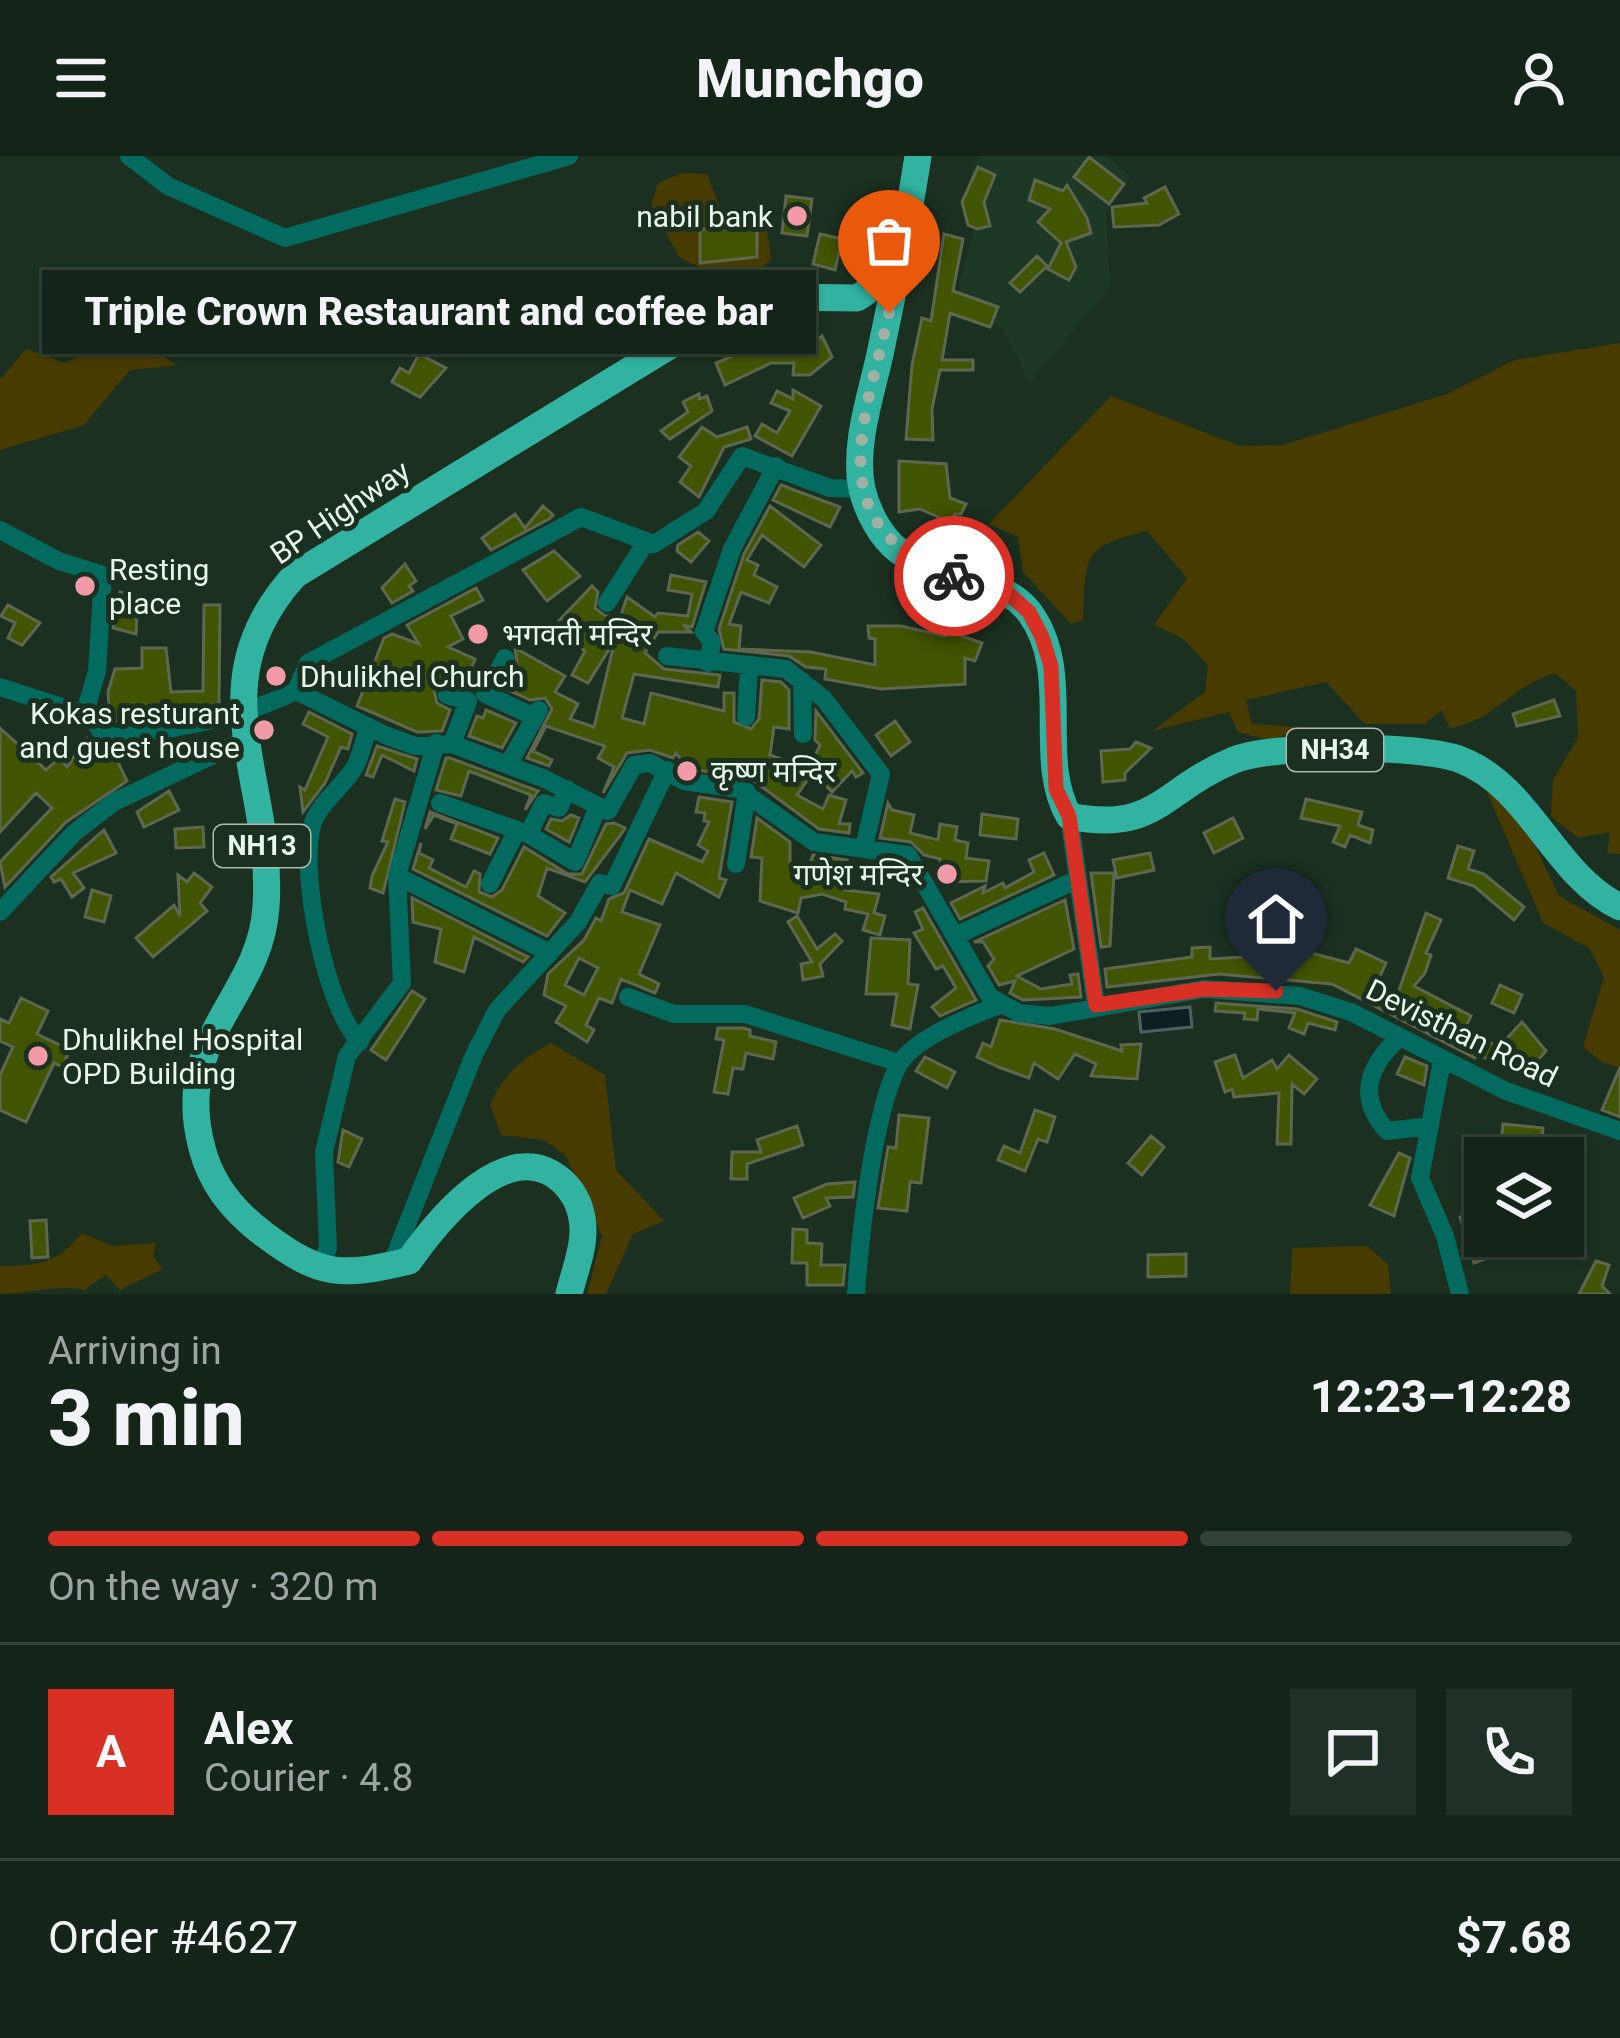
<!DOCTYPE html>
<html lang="en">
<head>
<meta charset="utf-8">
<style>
  :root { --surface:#142419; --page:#213026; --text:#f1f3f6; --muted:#9da4a2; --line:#334138; --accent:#d93025 }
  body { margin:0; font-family:Roboto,"Noto Sans Devanagari",sans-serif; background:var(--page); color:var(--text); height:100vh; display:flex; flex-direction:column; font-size:45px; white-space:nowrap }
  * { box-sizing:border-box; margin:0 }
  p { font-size:39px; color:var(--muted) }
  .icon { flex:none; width:66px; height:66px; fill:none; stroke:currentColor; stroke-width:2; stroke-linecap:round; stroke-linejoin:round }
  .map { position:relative; height:1138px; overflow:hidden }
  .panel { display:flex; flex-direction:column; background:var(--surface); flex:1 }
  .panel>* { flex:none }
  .buttons { position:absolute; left:1464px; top:981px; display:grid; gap:24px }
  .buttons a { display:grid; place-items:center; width:120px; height:120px; border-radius:0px; background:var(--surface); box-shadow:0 3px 9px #0004,0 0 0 3px var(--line); font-size:60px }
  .pin { position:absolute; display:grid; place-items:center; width:102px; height:102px; color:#fff; margin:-123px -51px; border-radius:50% 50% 50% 0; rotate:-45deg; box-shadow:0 0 12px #0007 }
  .pin .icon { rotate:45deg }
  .courier { position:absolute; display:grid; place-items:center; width:120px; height:120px; margin:-60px; border:9px solid #d93025; border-radius:50%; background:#fff; color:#222; box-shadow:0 3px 15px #0007 }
  .bubble { position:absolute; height:84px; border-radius:0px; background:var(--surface); box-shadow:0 3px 9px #0004,0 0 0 3px var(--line); font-size:39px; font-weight:800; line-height:84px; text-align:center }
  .headline em { font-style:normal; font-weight:800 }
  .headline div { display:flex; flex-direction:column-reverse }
  .headline { display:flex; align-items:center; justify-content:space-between; height:204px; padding:0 48px }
  h1 { font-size:78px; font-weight:800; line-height:90px }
  .bar { display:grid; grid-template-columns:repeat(4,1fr); gap:18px 12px; align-content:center; height:144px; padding:0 48px }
  .bar i { height:15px; border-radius:9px; background:var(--line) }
  .bar .on { background:var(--accent) }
  .bar p { grid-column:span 4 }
  .line { display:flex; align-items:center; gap:30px; padding:0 48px; border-top:3px solid var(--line) }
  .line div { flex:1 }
  .round { display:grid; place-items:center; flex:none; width:126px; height:126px; border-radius:0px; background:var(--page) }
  header { display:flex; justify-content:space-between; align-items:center; height:156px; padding:0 48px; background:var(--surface); font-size:54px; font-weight:800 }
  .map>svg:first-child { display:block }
  .built { fill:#1d3926 }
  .green { fill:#483b00 }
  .water { fill:#0c1f22; stroke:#4f605f; stroke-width:3 }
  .building { fill:#405401; stroke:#5e674f; stroke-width:3; fill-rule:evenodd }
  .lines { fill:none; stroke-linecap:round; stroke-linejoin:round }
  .minor { stroke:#026a5e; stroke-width:18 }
  .highway { stroke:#32b3a1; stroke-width:27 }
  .done { stroke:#a2b1a6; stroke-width:12; stroke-dasharray:0 21.6 }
  .route { stroke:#d93025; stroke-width:15 }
  .poi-dot { fill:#f39aa8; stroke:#1b3021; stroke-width:4.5 }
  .labels { text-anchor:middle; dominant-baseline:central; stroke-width:10; stroke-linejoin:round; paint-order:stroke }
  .shield { fill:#1b3021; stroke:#acbbb0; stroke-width:3 }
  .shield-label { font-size:27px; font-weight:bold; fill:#eaf7ed }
  .poi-label { font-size:30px; fill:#eaf7ed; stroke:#1b3021; text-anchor:start }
  .street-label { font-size:30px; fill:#eaf7ed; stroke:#1b3021 }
</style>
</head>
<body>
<header><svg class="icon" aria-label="menu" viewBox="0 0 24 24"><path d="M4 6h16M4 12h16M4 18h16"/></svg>Munchgo<svg class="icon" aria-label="person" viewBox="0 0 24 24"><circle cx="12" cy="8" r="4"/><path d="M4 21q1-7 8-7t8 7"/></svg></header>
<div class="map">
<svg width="1620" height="1138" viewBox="0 0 1620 1138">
  <rect width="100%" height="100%" fill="#1b3021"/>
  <path class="built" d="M978,0H1106L1131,21L1106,56L1110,130L1030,226L1003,173L956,163L960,123L975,72L971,18Z"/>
  <path class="green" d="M682,17L707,18L728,72L767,74L771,102L760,115L726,124L679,101L651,49L658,27Z
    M127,177L177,209L130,214L84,269L0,294V224L26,193L65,207Z
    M1620,187V698L1607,697L1610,676L1578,682L1551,660L1553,624L1578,582L1576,535L1555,517C1513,528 1493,566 1450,572L1441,554L1425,568H1365L1326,526L1246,544L1252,568L1300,571L1272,585L1238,576L1229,556L1152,575L1205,536L1208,509L1182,482L1154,469L1187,422L1147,375C1081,390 1086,401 1083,464L1071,468L1023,416L1018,381L989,368L1111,240L1240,290L1283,289L1447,238L1514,204Z
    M1484,629L1525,669L1559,740L1620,774V911L1603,907L1583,891L1604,821L1589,792L1543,767Z
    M551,887L605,919L616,1014L664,1065L633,1078L606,1138H587L602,1080L566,1000L544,984L501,979L490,949C503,918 522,902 551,887Z
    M82,1077L112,1090L156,1087L153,1101L163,1113L120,1134L106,1119L84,1134C58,1128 29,1138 0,1138V1110C38,1110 57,1108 82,1077Z
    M1367,1090L1388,1108L1391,1138H1290L1292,1092Z"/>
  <path class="water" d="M1190,851L1192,871L1141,876L1139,856Z"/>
  <path class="building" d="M1089,1L1124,28L1109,48L1074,21Z
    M978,11L995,19L984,46L990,70L977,73L968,69L962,46Z
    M1035,24L1063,35L1067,29L1087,62L1091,77L1066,86L1076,111L1069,124L1048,113L1061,87L1038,66L1050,53L1029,44Z
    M1165,31L1179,58L1159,69L1114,71L1112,51L1147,47L1144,42Z
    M786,40L812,43L807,80L782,77Z
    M730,67H757V101L700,107V73H730Z
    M820,78L842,83L835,114L813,108Z
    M944,78L963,83L953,135L998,151L990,171L950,157L942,204H973V214H940L932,253L933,284L906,283L912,209L922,162L931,165Z
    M1037,100L1047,110L1020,136L1010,127Z
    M654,115L664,134L610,168L599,151Z
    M554,146L583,164L570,184L542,167Z
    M822,180L832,201L810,219H793L794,207H771L725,229L716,207L761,188L763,193L804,195Z
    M419,198L446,212L420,241L392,226L400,212L409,217Z
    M793,234L821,250L792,300L755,280L762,268L777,277L790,255L771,247L777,235L793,243Z
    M699,238V243L707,240L712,255L670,283L661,275L688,256L683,246Z
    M702,271L717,281L747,271L751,283L724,291L699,341L680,326L691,310L679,301Z
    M899,305L946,308L950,342L966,348L961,358H955L952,367L920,353L899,356Z
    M781,329L840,351L830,371L773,344Z
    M543,350L553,359L549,363L491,394L482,382L515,358L525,372Z
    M770,350L821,389L804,411L762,379L747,404L758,409L754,419L777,431L769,447L741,436L729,468L741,470L739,493L811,496L875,509V483L869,482L868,470H901L945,480L947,475L982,487L975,505L965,502V528L881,533L825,523L826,513L806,511L789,500L724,493L719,473L744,398Z
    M698,376L709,385L691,406L677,395L678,389Z
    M554,395L580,420L547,445L523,414Z
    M405,408L416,425L409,430L413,435L392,447L382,432Z
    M671,419L706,426L692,471L683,469L691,476H658L645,497L664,513L720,519L718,531L634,518L622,562L644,568L651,537L724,555V537H734V566L751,573L759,563L762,524L781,526L789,534V573L774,571L770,599L809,613L820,589L815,584L816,555L863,617L856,621L852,615L832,636L813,616L797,639L823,653L829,639L846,644L839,668H850L849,677L819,673L754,625L688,612L676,597L673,602L650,594L627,597L603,637L614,611L598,602L605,590L546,570L533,595L552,604L549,610L527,602L552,553L545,542L530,544L504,532L517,507L515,492L565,520L555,536L578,548L570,563L594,571L615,484L588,527L572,519L585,495L553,471L592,430L598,436L595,452L605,460L621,459L627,441L655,461L658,457L688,460L692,438L668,434Z
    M476,432L483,444L451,460L463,483L448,491L475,503L464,530L445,526L434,534L437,547L450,554L442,575L417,576L357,550L384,482L392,478L419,488L407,469Z
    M120,436L148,442L144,458L137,456L136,478L113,472Z
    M8,449L40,467L22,489L8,482L15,467L1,460Z
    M204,449H220L219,548L110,566L108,536L115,513L142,512V492H166L171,536L203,535Z
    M1554,544L1560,560L1517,570L1513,558Z
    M486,554L516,567L502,592L469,580L477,560L483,562Z
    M309,556L352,578L348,593L341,591L325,627L303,656L300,631L305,634L328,581L303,568Z
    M895,565L910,586L891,600L876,579Z
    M0,572L46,614L59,602L67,611L87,582L114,598L127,625L66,666L5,731L0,706L52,652L36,637L0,676Z
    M1136,586L1151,592L1125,617V624L1103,626L1101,595L1130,593Z
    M377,590L417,603L414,615L382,599L373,621L366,619Z
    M446,602H450L538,635L525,654L531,639L469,615L461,640L436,634Z
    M169,635L179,654L144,671L137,656Z
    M699,641L732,646L719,722L726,724L719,741L676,717L662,748L630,734L622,756L660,769L639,818L659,828L655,837L621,823L612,847L599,842L586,869L594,874L587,886L556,866L566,850L544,839L548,818L584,784L596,762L601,765L609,743L624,737L649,683L702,706L708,695L698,689L709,666L704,665L705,657L696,656ZM579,802L598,812L584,839L565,829Z
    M395,643L405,646L383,737L370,732L372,720L388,686L382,685Z
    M1306,643L1362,656L1358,669L1373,674L1370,687L1350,679L1345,691L1333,686L1340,670L1301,662Z
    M888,647L892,654L914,659L910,677L938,684L940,668L957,671L955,684L968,687L966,702L989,705L986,725L940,726V703L924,699L911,686L880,682Z
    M430,656L498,682L490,698L451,683L457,668L434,659L425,673Z
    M982,658L1018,663L1016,683L980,679Z
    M571,659L579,662L569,686L546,673L551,663L562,665Z
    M757,662L790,686V706L809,710L813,699L847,704L845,734L879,738L874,757L885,760L880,779L863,774L868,758L845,753L846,746L822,738L801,742L798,757L760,745L762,702L751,701Z
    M1233,662L1243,682L1214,697L1204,677Z
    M614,667L625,672L622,677L585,726L547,712L538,740L565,757L547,780L413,713L421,687L419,697L433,704L429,712L466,731L474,715L480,718L479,736L492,741L502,734L524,691L568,718H582L606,668Z
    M203,671L204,691L176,692L175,673Z
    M104,674L116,697L73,717L84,732L72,741L61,723L54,726L51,721Z
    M1458,690L1474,695L1468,713L1484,718L1524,751L1514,764L1474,730L1448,722Z
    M1044,697L1054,719L960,763L951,747L985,730L983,737L1003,727L1005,732L1034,716L1029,704Z
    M1150,697L1154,714L1117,722L1113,704Z
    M194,717L212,731L200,747L207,755L153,801L136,782L174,749L180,760L178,719L187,726Z
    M1091,717H1114L1110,790L1101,791Z
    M92,734L111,740L104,766L85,761Z
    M412,743V742L528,801L523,806L474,781L464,816L435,806L441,773L413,766Z
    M1065,744L1074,793L1017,820L1041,833L1072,828L1070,819L1078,818L1081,841L1023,844L1010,837L1015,825L999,829L988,810L994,803L983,786H974Z
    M923,752L976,844L940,860L932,851L956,832L943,810L936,813L914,777L923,773L915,756Z
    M1426,757L1441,764L1426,797L1431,799L1425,817L1414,830L1471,860L1464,874L1499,891L1522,866L1546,895L1524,919L1499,896L1494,906L1477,898L1475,902L1332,828L1219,818L1107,831L1105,813L1192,801V792L1210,791V803L1245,801L1246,787L1264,788L1263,804L1295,808L1296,793L1349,807L1356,793L1386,807L1374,833L1396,843Z
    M797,760L817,793L835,778L842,785L820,808L823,820L803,824L801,808L812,806L788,766Z
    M871,782L910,784L908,828L918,829L910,873L892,869L897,838H866Z
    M1500,829L1522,839L1514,857L1492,847Z
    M412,835L425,843L386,904L371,894Z
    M21,842L48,855L37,878L70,894L62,911L54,907L26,966L0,954V919L13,891L0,885V863L9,867Z
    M1216,847L1297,853L1337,866L1335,874L1308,867L1304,878L1289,872L1295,857L1258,853L1257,864L1244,863L1245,857L1215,855Z
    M1000,864L1055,873L1122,895L1121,889L1141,888L1137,923L1091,920L1096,908L1075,898L1058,923L1034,907L1029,922L1001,912L977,901L983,887L991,891Z
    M718,872H743L750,874V880L776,886L773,903L746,897L743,913L733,912L728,938L714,936L724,884L716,883Z
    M1235,899L1243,922L1272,904L1277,913L1289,899L1317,923L1304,938L1292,928L1291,988H1277L1279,937L1234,941L1232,933L1225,936L1215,906Z
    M925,901L955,916L947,932L916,915Z
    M1405,901L1427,910L1424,929L1397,918Z
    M1620,911V961L1602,954Z
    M1035,954L1055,961L1047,986L1038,983L1025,1015L998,1004L1004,990L1020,997Z
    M899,959L929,962L921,1027L910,1026L907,1055L878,1052L888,991L896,992Z
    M1503,968L1543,972L1540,1000L1500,997Z
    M797,970L803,989L747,1008V1023H731L732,996H761L757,984Z
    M343,974L362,983L349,1011L338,1006Z
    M1151,980L1164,991L1142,1019L1128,1007Z
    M1399,997L1410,1002L1394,1060L1370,1049Z
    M855,1026L853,1041L826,1042L830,1050L803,1062L794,1042L827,1028Z
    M1480,1054L1496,1099L1474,1107L1460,1061Z
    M46,1064L48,1101L32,1102L30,1065Z
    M793,1073L807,1074V1087L822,1088L821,1109H845L843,1129H807V1107H792Z
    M1186,1098V1120L1148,1121V1099Z
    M1596,1105L1609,1109L1602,1130L1610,1138H1579Z"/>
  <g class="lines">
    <path class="minor" d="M129,0L168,30L285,82L569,0
      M0,374L59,405L103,419L97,515L86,553L103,579L120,581C182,571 239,563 296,535L308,507L581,361L654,388L706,355L742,300L830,332L862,333
      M607,447L644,389L654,388
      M667,500L786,513L824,543L881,618L864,691
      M505,502L485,538L535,561
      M708,507L712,486L704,476L732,393L776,310
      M802,525L803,578
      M0,531L87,559
      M296,535L385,579L415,590L452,588L545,623L608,655L634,609L650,607L684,625L739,633L814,686L908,699L990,841L1019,857L1050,860L1204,833L1300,840L1351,856L1506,935L1620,975
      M447,539L468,545L452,588
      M746,561L749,512
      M508,609L539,554
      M440,647L517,674L490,728
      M1069,660L1096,849
      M522,676L528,678L544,647L559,652L567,633
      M528,678L575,706L598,651
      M736,708L747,636
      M397,720L550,797
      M0,756L74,677L114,646L245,584
      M955,780L1076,724
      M628,841L674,858H745L899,907
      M1399,882C1369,909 1356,941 1387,975L1429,970
      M360,886C326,852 299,718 312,670C318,647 345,630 356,609C361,598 364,584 368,573
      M1442,905L1420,1022L1445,1080L1460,1138
      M391,1109L474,899L497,854L578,766L600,727L612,730L667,614
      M318,1114L328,1092L324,996L347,900L402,827L397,720L436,587
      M856,1138C860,1081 873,959 898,910C912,883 973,859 1000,849"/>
    <path class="highway" d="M918,0C908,67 894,132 880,198C871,240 853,290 862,333C867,355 881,382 899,395C937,423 1002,419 1030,457C1074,518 1035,601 1069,660C1157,678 1162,633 1234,604C1274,588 1421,588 1461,604C1531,631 1553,718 1620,751
      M569,1138C574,1117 583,1096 583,1075C583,1056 576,1038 562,1025C508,976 437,1065 409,1105C341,1121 321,1121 265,1079C235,1057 211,1028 202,992C172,881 260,843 266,751C275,626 194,530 295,419L733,151L775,141L857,142C887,125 896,94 908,64"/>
  </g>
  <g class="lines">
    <path class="done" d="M889,157C865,267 816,370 954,420"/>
    <path class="route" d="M954,420L1010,439L1029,456L1042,481L1051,510L1056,633L1069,660L1096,849L1204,833L1276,835"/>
  </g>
  <g class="poi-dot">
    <circle cx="797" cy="60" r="12"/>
    <circle cx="85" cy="430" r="12"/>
    <circle cx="478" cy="478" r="12"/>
    <circle cx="276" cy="520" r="12"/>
    <circle cx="264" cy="574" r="12"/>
    <circle cx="687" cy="615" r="12"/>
    <circle cx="947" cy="718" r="12"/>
    <circle cx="38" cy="900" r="12"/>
  </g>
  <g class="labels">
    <g class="shield">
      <rect x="1287" y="573" width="96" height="42" rx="9"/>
      <rect x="214" y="669" width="96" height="42" rx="9"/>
    </g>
    <g class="shield-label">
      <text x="1335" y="594">NH34</text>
      <text x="262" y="690">NH13</text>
    </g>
    <g class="poi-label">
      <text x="773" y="60" text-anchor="end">nabil bank</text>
      <text x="109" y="413">Resting<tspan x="109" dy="34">place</tspan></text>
      <text x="502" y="478">भगवती मन्दिर</text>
      <text x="300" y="520">Dhulikhel Church</text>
      <text x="240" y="557" text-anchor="end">Kokas resturant<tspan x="240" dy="34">and guest house</tspan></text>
      <text x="711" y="615">कृष्ण मन्दिर</text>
      <text x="923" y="718" text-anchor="end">गणेश मन्दिर</text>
      <text x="62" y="883">Dhulikhel Hospital<tspan x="62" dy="34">OPD Building</tspan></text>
    </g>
    <g class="street-label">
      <text transform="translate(340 356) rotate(-34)">BP Highway</text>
      <text transform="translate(1462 877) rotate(26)">Devisthan Road</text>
    </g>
  </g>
</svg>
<div class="buttons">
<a><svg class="icon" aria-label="layers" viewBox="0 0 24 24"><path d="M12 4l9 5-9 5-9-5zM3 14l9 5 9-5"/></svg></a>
</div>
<div class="pin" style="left:889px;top:157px;background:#ea580c"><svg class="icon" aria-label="bag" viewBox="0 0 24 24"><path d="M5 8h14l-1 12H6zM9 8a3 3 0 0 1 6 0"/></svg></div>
<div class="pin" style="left:1276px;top:835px;background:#1f2937"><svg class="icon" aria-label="home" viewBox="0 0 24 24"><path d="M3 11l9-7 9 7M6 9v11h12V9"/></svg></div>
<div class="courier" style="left:954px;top:420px"><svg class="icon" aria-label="bike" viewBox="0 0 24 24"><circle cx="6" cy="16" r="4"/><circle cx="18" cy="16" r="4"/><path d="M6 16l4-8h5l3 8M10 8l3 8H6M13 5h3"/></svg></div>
<div class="bubble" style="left:42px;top:114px;width:774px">Triple Crown Restaurant and coffee bar</div>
</div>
<section class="panel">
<div class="headline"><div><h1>3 min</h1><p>Arriving in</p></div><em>12:23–12:28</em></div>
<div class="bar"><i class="on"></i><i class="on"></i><i class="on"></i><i></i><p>On the way · 320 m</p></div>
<div class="line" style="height:216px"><b class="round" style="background:var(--accent);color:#fff">A</b><div><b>Alex</b><p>Courier · 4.8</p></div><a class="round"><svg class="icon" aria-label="chat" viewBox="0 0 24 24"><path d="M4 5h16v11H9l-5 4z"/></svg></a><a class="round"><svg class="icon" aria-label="phone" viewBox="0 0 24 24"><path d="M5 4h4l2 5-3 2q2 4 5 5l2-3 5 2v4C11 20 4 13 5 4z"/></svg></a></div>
<div class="line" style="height:156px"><div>Order #4627</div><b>$7.68</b></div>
</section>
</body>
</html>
